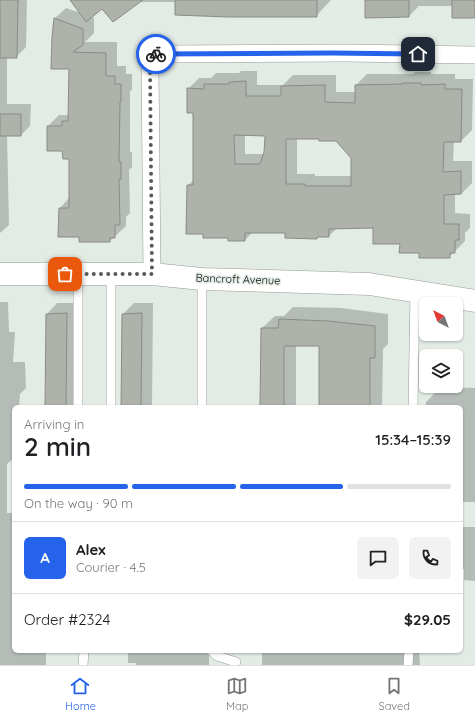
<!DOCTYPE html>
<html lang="en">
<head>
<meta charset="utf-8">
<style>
  :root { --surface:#fff; --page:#f2f2f2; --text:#202124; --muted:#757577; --line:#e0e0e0; --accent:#2563eb }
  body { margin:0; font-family:Quicksand,sans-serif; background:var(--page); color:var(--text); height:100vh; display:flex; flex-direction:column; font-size:15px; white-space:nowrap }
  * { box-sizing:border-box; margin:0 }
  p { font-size:13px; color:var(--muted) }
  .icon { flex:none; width:22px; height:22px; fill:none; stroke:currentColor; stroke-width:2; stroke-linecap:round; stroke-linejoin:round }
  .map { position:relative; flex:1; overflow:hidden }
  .drawer { position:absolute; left:12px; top:405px; width:451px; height:248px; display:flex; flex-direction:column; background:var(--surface); border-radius:6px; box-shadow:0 1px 3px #0004 }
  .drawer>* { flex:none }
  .needle { width:26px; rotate:319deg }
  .tools { position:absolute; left:419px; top:297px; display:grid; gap:8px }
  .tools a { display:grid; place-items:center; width:44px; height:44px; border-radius:6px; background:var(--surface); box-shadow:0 1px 3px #0004; font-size:20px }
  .pin { position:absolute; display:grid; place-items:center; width:34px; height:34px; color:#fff; margin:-17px; border-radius:8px; box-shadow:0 2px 6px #0006 }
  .courier { position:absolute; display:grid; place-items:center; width:40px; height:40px; margin:-20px; border:3px solid #2563eb; border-radius:50%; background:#fff; color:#222; box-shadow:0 1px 5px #0007 }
  .head em { font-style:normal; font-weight:600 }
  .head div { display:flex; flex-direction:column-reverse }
  .head { display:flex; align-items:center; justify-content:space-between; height:68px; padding:0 12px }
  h1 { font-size:26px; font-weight:600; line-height:30px }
  .bar { display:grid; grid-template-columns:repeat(4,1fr); gap:6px 4px; align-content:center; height:48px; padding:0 12px }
  .bar i { height:5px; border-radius:3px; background:var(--line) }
  .bar .active { background:var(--accent) }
  .bar p { grid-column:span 4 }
  .line { display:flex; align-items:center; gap:10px; padding:0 12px; border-top:1px solid var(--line) }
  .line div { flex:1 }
  .round { display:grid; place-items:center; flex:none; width:42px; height:42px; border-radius:6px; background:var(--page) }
  .tab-bar { display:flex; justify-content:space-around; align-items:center; height:56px; border-top:1px solid var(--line); background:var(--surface); font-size:11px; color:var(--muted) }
  .tab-bar a { display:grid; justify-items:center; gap:2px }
  .tab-bar .active { color:var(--accent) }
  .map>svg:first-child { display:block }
  .shadow { fill:#0003; fill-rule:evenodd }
  .building { fill:#aeb2aa; stroke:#888c84; fill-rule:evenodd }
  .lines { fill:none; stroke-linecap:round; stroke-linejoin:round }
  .service-casing { stroke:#949c96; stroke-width:10 }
  .minor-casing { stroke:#949c96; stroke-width:18 }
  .secondary-casing { stroke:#949c96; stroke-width:23 }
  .service { stroke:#fff; stroke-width:9 }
  .minor { stroke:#fff; stroke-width:17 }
  .secondary { stroke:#fff; stroke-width:22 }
  .done { stroke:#565b57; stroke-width:4; stroke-dasharray:0 7.2 }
  .route { stroke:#2563eb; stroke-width:5 }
  .labels { text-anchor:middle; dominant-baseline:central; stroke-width:3; stroke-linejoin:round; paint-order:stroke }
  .street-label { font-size:11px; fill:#0a0d0b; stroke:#e3ebe5 }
</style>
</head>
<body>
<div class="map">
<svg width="475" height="665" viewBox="0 0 475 665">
  <rect width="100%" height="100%" fill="#e3ebe5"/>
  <path class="shadow" d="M0,0H27L26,47L16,57H7V104H31L30,126L21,135H7L9,225L0,233Z
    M71,0H331L316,16L176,2H138L102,7L91,17L94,18V33L85,42H117V66H126V74H132V90L130,91V152H132V167L129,170L130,213L126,217V226L110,241L80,236L60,208L70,197V158L63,150L48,126L59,115H69L70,68L55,18L66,8L81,13Z
    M366,0H475V17L453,6H419L409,16Z
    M241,71H257V85H283L293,75H336V92H356V85L367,74H413L415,72H431V74H455V79H473L472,130L461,141H454L453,161H472V183L461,194H455V213L470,214V228L465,233V241L449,257L420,252L401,243L374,227L337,228L329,236H318L317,238L286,232H253L245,240L229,237L188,185L194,180V112L188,89L199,78H211L216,73H239ZM245,134L266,135L265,154H245ZM297,138H320L337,140L352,157V176H315V174H297Z
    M0,302H8L9,332H15L13,362H25L26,388L20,394L19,407H14V458L7,464V513H14V651H46V665H0Z
    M57,303H77V407H46L47,314Z
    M134,303H153L152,407H122L123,314Z
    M293,307L341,308L388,314V344L383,349L382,407H320V345H296V407H261L262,328L275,316H284Z
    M441,387L475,388V502H461V407H426V402Z
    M461,527H475V581L464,580V569H462Z
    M128,651H209V665H136V663H128Z
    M262,651H419L420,665H262Z"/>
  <path class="building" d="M0,0H18L17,58H0Z
    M70,0H143L113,22L102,9L86,22Z
    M175,0H317V17H228L175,15Z
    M365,0H409V17L365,18Z
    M452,0H475V18H452Z
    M54,18L83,29V45L73,52L106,53V76H115V84H121V102H120L119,162H121V179H119L120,225H115V238H110V242H79V237H58L59,208H69V159H63L62,151H47V126H62V121H68L69,69H51L52,37Z
    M246,81V96H281V86L325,85V102L355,103V85L403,84V83H421V85L445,84V89H462L461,142H444L443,172L461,171V194L444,195V224H459V240H455V253H450V258H419V253H399L400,244H373V228L329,229V237H317V239L285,238V233H245V241H228V238H203V234H186L187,185H193V113H187V88L204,89V84H229V82ZM234,135L265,136L264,152L260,164H235ZM286,139H319V141H336L351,158V186H305V184H286Z
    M0,114H21V136H0Z
    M67,313L66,407H45L46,314Z
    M142,313L141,407H121L122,314Z
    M279,319L328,321L375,326V358H370V407H319V346H284V407H260L261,328H278Z"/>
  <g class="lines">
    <defs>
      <path id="service" d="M78,274V407
        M202,279V407
        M111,407V274
        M413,407L415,292
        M212,651L217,656L236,662
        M83,665L84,651
        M408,665L409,651"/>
      <path id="minor" d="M152,274L150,65L154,55L167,54L346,53L475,55"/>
      <path id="secondary" d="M0,274H152L202,279L369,284L475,301"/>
    </defs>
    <use href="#service" class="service-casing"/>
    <use href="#minor" class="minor-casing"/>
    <use href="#secondary" class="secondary-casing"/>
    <use href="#service" class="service"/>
    <use href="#minor" class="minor"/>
    <use href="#secondary" class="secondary"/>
  </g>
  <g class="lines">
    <path class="done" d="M65,274H152L150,65L154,55L156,54"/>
    <path class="route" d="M156,54L331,53L418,54"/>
  </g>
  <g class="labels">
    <g class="street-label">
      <text transform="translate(238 279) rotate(2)">Bancroft Avenue</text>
    </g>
  </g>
</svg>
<div class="tools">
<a><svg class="needle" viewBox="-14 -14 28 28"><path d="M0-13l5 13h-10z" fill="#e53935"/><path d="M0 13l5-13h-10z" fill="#757577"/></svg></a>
<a><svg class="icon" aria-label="layers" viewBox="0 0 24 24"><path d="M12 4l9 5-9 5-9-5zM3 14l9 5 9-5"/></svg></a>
</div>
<div class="pin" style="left:65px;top:274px;background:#ea580c"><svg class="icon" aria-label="bag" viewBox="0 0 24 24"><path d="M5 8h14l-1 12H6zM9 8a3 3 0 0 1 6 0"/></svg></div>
<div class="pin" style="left:418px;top:54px;background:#1f2937"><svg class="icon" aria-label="home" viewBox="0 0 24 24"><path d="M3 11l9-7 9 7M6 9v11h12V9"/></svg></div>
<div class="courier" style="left:156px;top:54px"><svg class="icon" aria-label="bike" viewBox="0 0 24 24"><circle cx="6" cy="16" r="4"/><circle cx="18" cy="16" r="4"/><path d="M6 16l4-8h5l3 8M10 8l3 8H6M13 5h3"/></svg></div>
<section class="drawer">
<div class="head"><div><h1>2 min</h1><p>Arriving in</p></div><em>15:34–15:39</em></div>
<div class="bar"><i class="active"></i><i class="active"></i><i class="active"></i><i></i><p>On the way · 90 m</p></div>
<div class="line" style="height:72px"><b class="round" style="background:var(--accent);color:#fff">A</b><div><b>Alex</b><p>Courier · 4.5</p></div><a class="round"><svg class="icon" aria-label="chat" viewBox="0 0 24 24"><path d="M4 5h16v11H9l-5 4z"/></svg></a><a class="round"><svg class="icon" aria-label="phone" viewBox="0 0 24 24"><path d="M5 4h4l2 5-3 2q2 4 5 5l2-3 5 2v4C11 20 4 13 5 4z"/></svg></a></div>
<div class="line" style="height:52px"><div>Order #2324</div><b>$29.05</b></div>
</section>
</div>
<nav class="tab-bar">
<a class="active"><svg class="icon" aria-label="home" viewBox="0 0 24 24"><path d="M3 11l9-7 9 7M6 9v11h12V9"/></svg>Home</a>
<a><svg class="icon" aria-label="map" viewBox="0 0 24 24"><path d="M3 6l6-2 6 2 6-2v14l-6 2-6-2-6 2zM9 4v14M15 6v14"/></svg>Map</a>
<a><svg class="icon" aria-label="saved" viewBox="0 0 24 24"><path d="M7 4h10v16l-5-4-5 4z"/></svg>Saved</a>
</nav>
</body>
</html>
